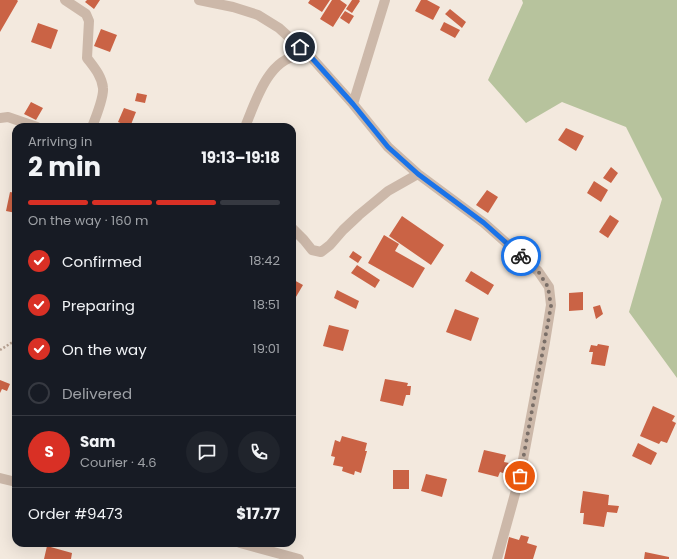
<!DOCTYPE html>
<html lang="en">
<head>
<meta charset="utf-8">
<style>
  :root { --surface:#171b24; --page:#20242c; --text:#f1f3f6; --muted:#9ea1a6; --line:#363941; --accent:#d93025 }
  body { margin:0; font-family:Poppins,sans-serif; background:var(--page); color:var(--text); height:100vh; display:flex; flex-direction:column; font-size:15px; white-space:nowrap }
  * { box-sizing:border-box; margin:0 }
  p { font-size:13px; color:var(--muted) }
  .icon { flex:none; width:22px; height:22px; fill:none; stroke:currentColor; stroke-width:2; stroke-linecap:round; stroke-linejoin:round }
  .map { position:relative; flex:1; overflow:hidden }
  .drawer { position:absolute; left:12px; top:123px; width:284px; height:424px; display:flex; flex-direction:column; background:var(--surface); border-radius:12px; box-shadow:0 4px 16px #0002 }
  .drawer>* { flex:none }
  .pin { position:absolute; display:grid; place-items:center; width:34px; height:34px; color:#fff; margin:-17px; border:2px solid #fff; border-radius:50%; box-shadow:0 1px 4px #0007 }
  .courier { position:absolute; display:grid; place-items:center; width:40px; height:40px; margin:-20px; border:3px solid #1a73e8; border-radius:50%; background:#fff; color:#222; box-shadow:0 1px 5px #0007 }
  .summary em { font-style:normal; font-weight:700 }
  .summary div { display:flex; flex-direction:column-reverse }
  .summary { display:flex; align-items:center; justify-content:space-between; height:68px; padding:0 16px }
  h1 { font-size:26px; font-weight:700; line-height:30px }
  .bar { display:grid; grid-template-columns:repeat(4,1fr); gap:6px 4px; align-content:center; height:48px; padding:0 16px }
  .bar i { height:5px; border-radius:3px; background:var(--line) }
  .bar .selected { background:var(--accent) }
  .bar p { grid-column:span 4 }
  .line { display:flex; align-items:center; gap:10px; padding:0 16px; border-top:1px solid var(--line) }
  .line div { flex:1 }
  .round { display:grid; place-items:center; flex:none; width:42px; height:42px; border-radius:21px; background:var(--page) }
  ol { padding:0 16px; list-style:none }
  li { display:flex; align-items:center; gap:12px; height:44px }
  li p { margin-inline-start:auto }
  li .icon { padding:4px; border-radius:50%; background:var(--accent); color:#fff; stroke-width:4 }
  li:last-child { color:var(--muted) }
  li i { width:22px; height:22px; border:2px solid var(--line); border-radius:50% }
  .map>svg:first-child { display:block }
  .green { fill:#b7c39d }
  .building { fill:#ca6345 }
  .lines { fill:none; stroke-linecap:round; stroke-linejoin:round }
  .path { stroke:#b8a293; stroke-width:2.5; stroke-dasharray:2 2; stroke-linecap:butt }
  .minor { stroke:#ccb8a9; stroke-width:10 }
  .done { stroke:#7a6f68; stroke-width:4; stroke-dasharray:0 7.2 }
  .route { stroke:#1a73e8; stroke-width:5 }
</style>
</head>
<body>
<div class="map">
<svg width="677" height="559" viewBox="0 0 677 559">
  <rect width="100%" height="100%" fill="#f3e9de"/>
  <path class="green" d="M522,0H677V378L629,312L662,199L626,127L562,102L526,123L488,80L523,3Z"/>
  <path class="building" d="M0,0H17L18,1L0,32Z
    M87,0H100L94,9L85,2Z
    M310,0H330L322,12L308,3Z
    M332,0H340L347,5L333,27L320,19Z
    M352,0H359L360,1L352,13L346,9Z
    M421,0H427L440,7L433,20L415,11Z
    M450,9L466,22L462,28L445,14Z
    M345,11L354,16L349,24L340,18Z
    M444,22L460,30L455,38L440,30Z
    M38,23L58,30L51,49L31,42Z
    M101,29L117,35L110,52L94,46Z
    M137,93L147,95L145,103L135,101Z
    M31,102L43,108L36,120L24,114Z
    M124,108L136,112L130,127L118,122Z
    M566,128L584,136L576,151L558,140Z
    M611,167L618,173L611,183L603,178Z
    M594,181L608,190L601,202L587,193Z
    M487,190L498,197L488,213L476,205Z
    M10,192L16,193V213L6,211Z
    M610,215L619,221L608,238L599,232Z
    M402,216L444,245L431,265L389,236Z
    M384,235L399,244L395,251L425,268L413,288L368,263Z
    M353,251L362,257L358,263L349,257Z
    M357,265L380,280L375,288L351,273Z
    M471,271L494,285L488,295L465,281Z
    M292,279L303,285L293,302L292,301Z
    M337,290L359,301L356,309L334,298Z
    M583,292V310L569,311V293Z
    M600,305L603,314L596,319L593,307Z
    M455,309L479,318L471,341L446,332Z
    M329,325L349,330L343,351L323,346Z
    M598,344L609,346L605,366L591,364L593,352H589L591,345L597,346Z
    M385,379L408,383L407,386H411L410,395H406L403,406L380,401Z
    M0,380L10,384L7,391L2,389L0,393Z
    M653,406L675,416L672,421L676,423L667,443L661,441L659,444L640,436Z
    M342,436L367,443L365,451H367L361,473L355,471L354,475L342,471L343,467L333,465L335,457L331,456L335,440L340,442Z
    M638,443L657,453L651,465L632,456Z
    M484,450L506,455L504,462L509,463L506,474L500,472L498,477L478,472Z
    M393,470H409V489H393Z
    M426,474L447,479L442,497L421,491Z
    M583,491L609,495L608,505L619,506L617,513L607,512L604,527L583,524L584,513H580Z
    M521,535L529,537L527,543L537,546L533,559H504L509,537L519,540Z
    M47,546L72,553L71,559H44Z
    M645,552L669,557V559H644Z"/>
  <g class="lines">
    <path class="path" d="M0,350L16,340"/>
    <path class="minor" d="M65,0L86,14L89,21L87,58C93,66 102,76 103,88C104,97 96,117 92,127
      M199,0L233,7L258,15L279,28L311,57L353,104L388,147L418,174L484,223L538,271L549,287L551,305L545,342L520,476L497,559
      M353,104L385,0
      M0,118L8,117L37,127
      M245,127C255,103 268,59 298,56C302,56 307,56 311,57
      M292,228L304,240L312,250L321,252L330,245L343,230L359,215L388,191L418,174
      M0,478L16,482
      M240,543L299,559"/>
  </g>
  <g class="lines">
    <path class="done" d="M520,476L551,306L548,287L538,271L521,256"/>
    <path class="route" d="M300,47L311,57L353,104L388,147L418,174L484,223L521,256"/>
  </g>
</svg>
<div class="pin" style="left:520px;top:476px;background:#ea580c"><svg class="icon" aria-label="bag" viewBox="0 0 24 24"><path d="M5 8h14l-1 12H6zM9 8a3 3 0 0 1 6 0"/></svg></div>
<div class="pin" style="left:300px;top:47px;background:#1f2937"><svg class="icon" aria-label="home" viewBox="0 0 24 24"><path d="M3 11l9-7 9 7M6 9v11h12V9"/></svg></div>
<div class="courier" style="left:521px;top:256px"><svg class="icon" aria-label="bike" viewBox="0 0 24 24"><circle cx="6" cy="16" r="4"/><circle cx="18" cy="16" r="4"/><path d="M6 16l4-8h5l3 8M10 8l3 8H6M13 5h3"/></svg></div>
<section class="drawer">
<div class="summary"><div><h1>2 min</h1><p>Arriving in</p></div><em>19:13–19:18</em></div>
<div class="bar"><i class="selected"></i><i class="selected"></i><i class="selected"></i><i></i><p>On the way · 160 m</p></div>
<ol>
<li><svg class="icon" aria-label="check" viewBox="0 0 24 24"><path d="M5 12l5 5 9-10"/></svg>Confirmed<p>18:42</p></li>
<li><svg class="icon" aria-label="check" viewBox="0 0 24 24"><path d="M5 12l5 5 9-10"/></svg>Preparing<p>18:51</p></li>
<li><svg class="icon" aria-label="check" viewBox="0 0 24 24"><path d="M5 12l5 5 9-10"/></svg>On the way<p>19:01</p></li>
<li><i></i>Delivered</li>
</ol>
<div class="line" style="height:72px"><b class="round" style="background:var(--accent);color:#fff">S</b><div><b>Sam</b><p>Courier · 4.6</p></div><a class="round"><svg class="icon" aria-label="chat" viewBox="0 0 24 24"><path d="M4 5h16v11H9l-5 4z"/></svg></a><a class="round"><svg class="icon" aria-label="phone" viewBox="0 0 24 24"><path d="M5 4h4l2 5-3 2q2 4 5 5l2-3 5 2v4C11 20 4 13 5 4z"/></svg></a></div>
<div class="line" style="height:52px"><div>Order #9473</div><b>$17.77</b></div>
</section>
</div>
</body>
</html>
